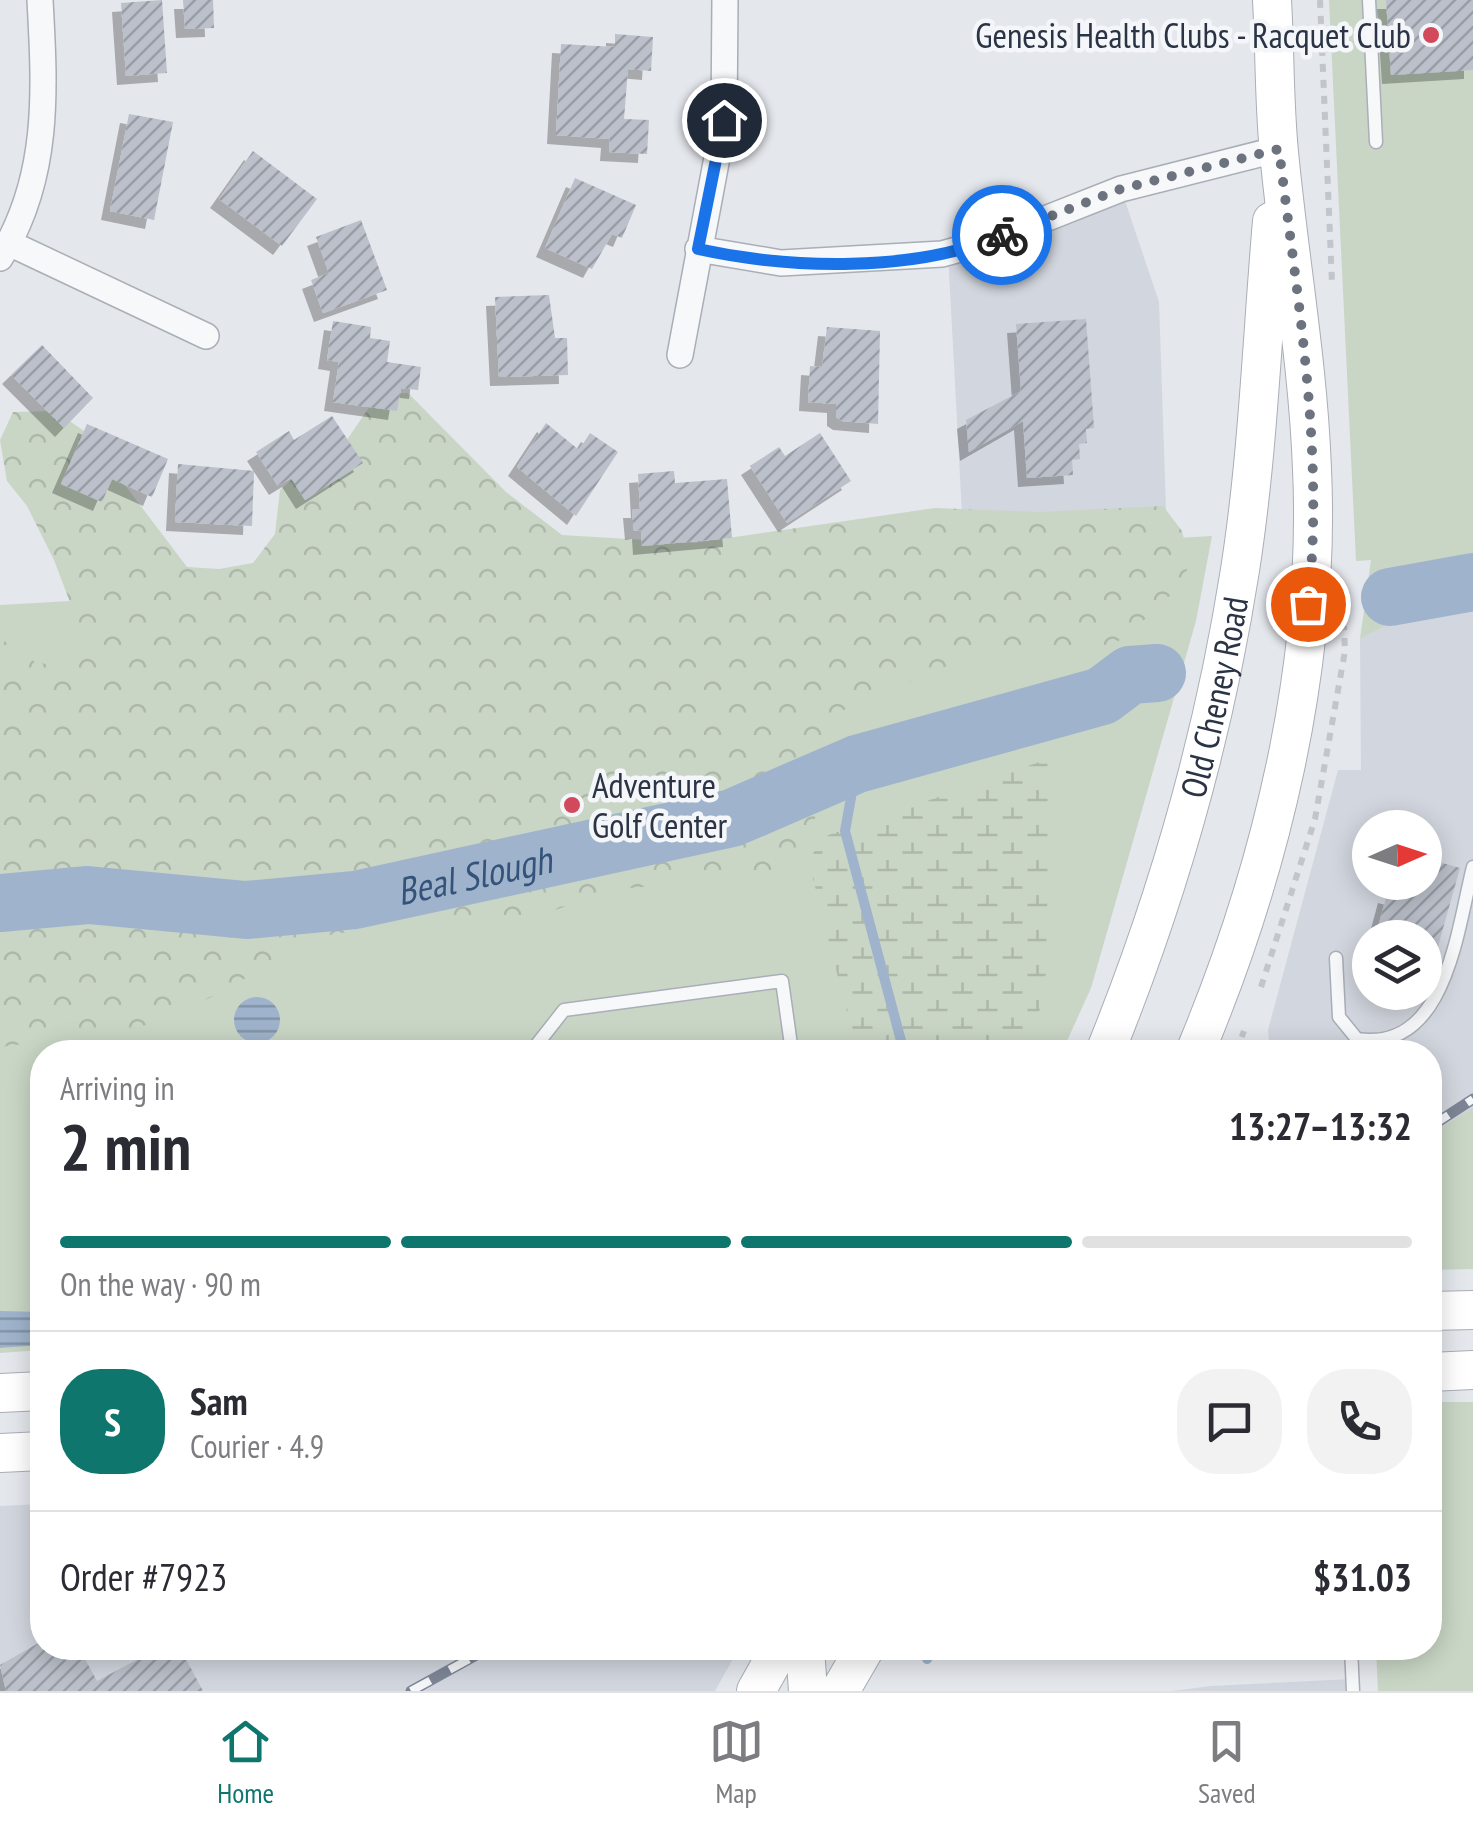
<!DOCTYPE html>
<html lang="en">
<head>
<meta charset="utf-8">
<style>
  :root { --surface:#fff; --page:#f2f2f3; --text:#2b2b33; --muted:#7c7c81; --line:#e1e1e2; --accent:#0f766e }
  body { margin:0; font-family:"PT Sans Narrow",sans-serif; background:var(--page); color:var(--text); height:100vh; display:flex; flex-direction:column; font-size:38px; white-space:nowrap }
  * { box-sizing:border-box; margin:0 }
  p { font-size:32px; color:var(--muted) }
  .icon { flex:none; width:55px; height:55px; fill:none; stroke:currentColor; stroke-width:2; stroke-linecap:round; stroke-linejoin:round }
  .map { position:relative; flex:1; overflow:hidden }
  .sheet { position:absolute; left:30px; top:1040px; width:1412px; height:620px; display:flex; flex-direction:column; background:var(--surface); border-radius:40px; box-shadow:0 5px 25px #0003 }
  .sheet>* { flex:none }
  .needle { width:65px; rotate:87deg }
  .buttons { position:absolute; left:1352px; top:810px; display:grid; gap:20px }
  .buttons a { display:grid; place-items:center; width:90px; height:90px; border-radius:50%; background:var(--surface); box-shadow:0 5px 25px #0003; font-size:50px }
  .pin { position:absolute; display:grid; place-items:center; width:85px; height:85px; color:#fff; margin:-42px; border:5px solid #fff; border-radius:50%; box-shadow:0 2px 10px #0007 }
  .courier { position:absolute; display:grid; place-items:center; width:100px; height:100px; margin:-50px; border:8px solid #1a73e8; border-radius:50%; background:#fff; color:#222; box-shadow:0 2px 12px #0007 }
  .head em { font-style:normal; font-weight:800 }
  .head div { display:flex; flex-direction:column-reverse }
  .head { display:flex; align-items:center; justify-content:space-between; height:170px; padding:0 30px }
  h1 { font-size:65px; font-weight:800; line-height:75px }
  .bar { display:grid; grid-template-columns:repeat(4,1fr); gap:15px 10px; align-content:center; height:120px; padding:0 30px }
  .bar i { height:12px; border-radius:8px; background:var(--line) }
  .bar .active { background:var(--accent) }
  .bar p { grid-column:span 4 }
  .line { display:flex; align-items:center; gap:25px; padding:0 30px; border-top:2px solid var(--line) }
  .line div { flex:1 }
  .round { display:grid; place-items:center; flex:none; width:105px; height:105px; border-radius:40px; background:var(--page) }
  .dock { display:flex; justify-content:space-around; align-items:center; height:140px; border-top:2px solid var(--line); background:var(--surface); font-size:28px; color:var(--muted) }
  .dock a { display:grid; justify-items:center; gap:5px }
  .dock .active { color:var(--accent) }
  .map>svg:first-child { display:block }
  .built { fill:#d2d6de; fill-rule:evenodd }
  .grass { fill:#c9d6c5 }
  .forest { fill:url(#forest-crowns) }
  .wetland { fill:url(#wetland-marsh) }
  .water { fill:url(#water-rules) }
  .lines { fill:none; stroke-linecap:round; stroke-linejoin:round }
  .stream { stroke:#9fb4cc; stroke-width:10 }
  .river { stroke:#9fb4cc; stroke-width:58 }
  .building { fill:url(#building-hatch); filter:url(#shadow) }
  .service-casing { stroke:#a9aeb7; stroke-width:15 }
  .minor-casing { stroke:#a9aeb7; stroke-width:28 }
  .secondary-casing { stroke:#a9aeb7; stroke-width:40 }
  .path { stroke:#c2c5cb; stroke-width:6; stroke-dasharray:8 8; stroke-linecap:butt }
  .service { stroke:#f7f8fa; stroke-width:12 }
  .minor { stroke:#f7f8fa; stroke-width:25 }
  .secondary { stroke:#fff; stroke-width:38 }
  .rail-casing { stroke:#7d8696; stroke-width:11 }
  .rail { stroke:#f4f6f9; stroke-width:8; stroke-dasharray:22; stroke-linecap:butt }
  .done { stroke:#6c737f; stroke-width:10; stroke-dasharray:0 18 }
  .route { stroke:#1a73e8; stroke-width:12 }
  .poi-dot { fill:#d1495b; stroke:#f4f6f9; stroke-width:4 }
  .labels { text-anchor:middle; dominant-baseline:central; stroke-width:9; stroke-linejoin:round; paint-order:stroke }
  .poi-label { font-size:35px; fill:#2b3445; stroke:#f4f6f9; text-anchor:end }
  .street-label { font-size:35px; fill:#2b3445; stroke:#f4f6f9 }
  .water-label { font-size:38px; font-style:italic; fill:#34527a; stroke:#f4f6f9 }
</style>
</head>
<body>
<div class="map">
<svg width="1473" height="1691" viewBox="0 0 1473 1691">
  <defs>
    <pattern id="forest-crowns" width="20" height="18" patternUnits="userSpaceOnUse" patternTransform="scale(2.5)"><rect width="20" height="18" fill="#c9d6c5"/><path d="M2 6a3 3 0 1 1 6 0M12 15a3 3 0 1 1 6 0" fill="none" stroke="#adb8ab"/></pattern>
    <pattern id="wetland-marsh" width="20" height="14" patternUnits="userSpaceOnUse" patternTransform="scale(2.5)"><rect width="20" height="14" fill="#c9d6c5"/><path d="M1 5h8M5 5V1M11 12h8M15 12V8" fill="none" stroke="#adb8ab"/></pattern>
    <pattern id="water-rules" width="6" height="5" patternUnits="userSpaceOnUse" patternTransform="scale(2.5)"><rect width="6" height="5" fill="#9fb4cc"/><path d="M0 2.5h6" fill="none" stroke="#8293a7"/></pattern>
    <pattern id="building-hatch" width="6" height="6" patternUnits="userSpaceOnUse" patternTransform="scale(2.5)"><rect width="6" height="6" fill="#bbc0ca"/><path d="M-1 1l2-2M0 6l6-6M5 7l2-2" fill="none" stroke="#989da6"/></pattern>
    <filter id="shadow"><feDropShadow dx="-9" dy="9" stdDeviation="0" flood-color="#0004"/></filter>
  </defs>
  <rect width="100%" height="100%" fill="#e4e7ec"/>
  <path class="built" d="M1121,189L1159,302L1167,539L964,551L948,253Z
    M1473,582V1159L1430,1176V1052H1270L1268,1030L1338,770H1361L1360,639ZM1370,828H1425V882H1370ZM1370,938H1425V992H1370Z
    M42,1504V1648H739L715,1691H0V1506Z
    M1353,1679V1691H1172L1211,1686Z"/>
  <path class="grass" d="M1329,0H1473V582L1360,639L1371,560L1356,561Z
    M1212,536L1196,621L1091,988L1062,1052H42V1350L0,1353V605Z
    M1473,1108V1269L1430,1270V1134Z
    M1430,1402H1473V1691H1378L1376,1648H1430Z"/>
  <path class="forest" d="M408,393L506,492L562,535L694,543L935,508L1039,512L1163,506L1182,531L1190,564L1177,589L1125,638L1093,652L1042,659L983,649L956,659L931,677L871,691L840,713L830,735L831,755L821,803L808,836L797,856L771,875L620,889L533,917L431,919L310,938L228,989L169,1017L131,1030L0,1047V638L35,662L57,666L78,653L79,626L54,560L27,506L7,481L0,440L13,412L55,411L84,431L187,567L219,569L253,563L275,534L280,490L304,468L332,462L378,394Z"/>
  <path class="wetland" d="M1051,758L1045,999L1019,1052H857L809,863L820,838Z"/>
  <path class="water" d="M234 1020a23 23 0 1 1 46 0a23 23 0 1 1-46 0Z
    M0,1311L42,1312V1345L0,1348Z"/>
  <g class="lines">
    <path class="stream" d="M857,764L845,831L904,1052
      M927,1659L934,1648"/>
    <g class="river">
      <path d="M1390,597L1473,582"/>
      <path id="s1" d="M0,903L88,895L246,910L355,900L732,818L857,764L1102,696L1130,675L1157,673"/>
    </g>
  </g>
  <path class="building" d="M162,0L167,73L126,76L121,3Z
    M183,0H213L214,28L185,29Z
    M1386,0H1473V70L1391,75Z
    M615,34L653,37L651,71L628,69L624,119L649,120L647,154L609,152L610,139L556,135L561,44L615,47Z
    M129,114L173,122L154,220L110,211Z
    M253,151L317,199L282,246L219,199Z
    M575,178L636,205L622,238L612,234L592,269L545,248Z
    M361,220L387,290L323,313L311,280L329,273L316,237Z
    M549,295L555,338H567L568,375L499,377L495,297Z
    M1086,319L1094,428L1086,429L1087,443L1079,444L1080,459L1072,460L1073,475L1027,478L1023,421L969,452L966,420L1021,391L1016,324Z
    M333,321L371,327L370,338L390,341L387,362L421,367L418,390L401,388L397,411L333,402L339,362L327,360Z
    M827,327L880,331L878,424L842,421L836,417V404L808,402L810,366L822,367Z
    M42,345L93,398L64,428L11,375Z
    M332,416L363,463L305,500L291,478L278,486L256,452L289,431L294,440Z
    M546,423L579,450L590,433L618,452L576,516L517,467Z
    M87,424L168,459L152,497L112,479L102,502L61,484Z
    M820,433L851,481L787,523L750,466L779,447L785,456Z
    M178,464L254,471L252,526L175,522Z
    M674,471L675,483L727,479L732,538L642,546L641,530L634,531L632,509H640L638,474Z
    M1425,858L1460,868L1426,989L1425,938H1375L1387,894L1402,898L1406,882H1425Z
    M42,1641V1648H79L97,1681L159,1648H180L203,1691H6L0,1665Z"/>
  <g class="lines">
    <defs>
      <path id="service" d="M1369,0L1376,142
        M1336,958L1339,1017L1357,1039C1446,1053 1457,930 1473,867
        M531,1052L564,1010L782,981L792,1052
        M1351,1648L1353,1691"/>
      <path id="minor" d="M9,243L206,336
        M698,249L781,263L942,254L992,240L1121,189L1279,149
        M0,258C50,178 45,91 40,0
        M680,355L724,120L725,0"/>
      <g id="secondary">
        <path id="s2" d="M1105,1052C1168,897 1214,735 1240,570C1258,455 1262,337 1272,221"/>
        <path d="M1195,1052C1271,871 1321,666 1312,469C1308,362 1289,258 1279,152C1274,102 1275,50 1272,0"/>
        <path d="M1430,1311L1473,1310"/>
        <path d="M1430,1372L1473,1370"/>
        <path d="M0,1393L42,1391"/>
        <path d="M0,1453L42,1451"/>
        <path d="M805,1648L808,1691"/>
        <path d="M756,1691L780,1648"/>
        <path d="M840,1691L865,1648"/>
      </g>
    </defs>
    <use href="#service" class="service-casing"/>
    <use href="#minor" class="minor-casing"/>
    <use href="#secondary" class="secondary-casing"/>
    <path class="path" d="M1320,0L1332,283
      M1261,987L1315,819L1345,651L1344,626
      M1236,1052L1244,1031"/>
    <use href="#service" class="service"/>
    <use href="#minor" class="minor"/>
    <use href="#secondary" class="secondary"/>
    <defs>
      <path id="rail" d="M1430,1127L1473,1099
        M411,1691L489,1648"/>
    </defs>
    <use href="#rail" class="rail-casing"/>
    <use href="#rail" class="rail"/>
  </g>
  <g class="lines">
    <path class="done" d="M1002,235L1121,189L1279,149C1297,299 1325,452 1308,604"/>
    <path class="route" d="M724,120L698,249C789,269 915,273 1002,235"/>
  </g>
  <g class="poi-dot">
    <circle cx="1431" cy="35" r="10"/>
    <circle cx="572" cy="805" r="10"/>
  </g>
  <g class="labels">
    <g class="poi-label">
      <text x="1411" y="35">Genesis Health Clubs - Racquet Club</text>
      <text x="592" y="785" text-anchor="start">Adventure<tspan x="592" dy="40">Golf Center</tspan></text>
    </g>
    <g class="street-label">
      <text stroke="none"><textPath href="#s2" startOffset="372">Old Cheney Road</textPath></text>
    </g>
    <g class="water-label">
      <text stroke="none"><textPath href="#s1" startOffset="478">Beal Slough</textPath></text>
    </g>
  </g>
</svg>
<div class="buttons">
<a><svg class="needle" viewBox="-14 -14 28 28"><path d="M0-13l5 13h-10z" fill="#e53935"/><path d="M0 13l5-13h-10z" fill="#7c7c81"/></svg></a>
<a><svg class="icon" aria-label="layers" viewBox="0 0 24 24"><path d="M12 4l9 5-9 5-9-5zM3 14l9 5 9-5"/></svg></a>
</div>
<div class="pin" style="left:1308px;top:604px;background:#ea580c"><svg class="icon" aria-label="bag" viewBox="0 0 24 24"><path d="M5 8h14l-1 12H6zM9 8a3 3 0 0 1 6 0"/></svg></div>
<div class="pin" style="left:724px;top:120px;background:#1f2937"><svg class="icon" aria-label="home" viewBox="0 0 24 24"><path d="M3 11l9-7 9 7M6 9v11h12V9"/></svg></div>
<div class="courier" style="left:1002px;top:235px"><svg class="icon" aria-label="bike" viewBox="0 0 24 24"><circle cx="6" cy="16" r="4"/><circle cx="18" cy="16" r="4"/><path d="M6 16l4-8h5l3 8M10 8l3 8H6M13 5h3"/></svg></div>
<section class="sheet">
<div class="head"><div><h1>2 min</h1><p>Arriving in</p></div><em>13:27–13:32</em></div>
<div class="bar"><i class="active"></i><i class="active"></i><i class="active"></i><i></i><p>On the way · 90 m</p></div>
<div class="line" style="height:180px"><b class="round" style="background:var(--accent);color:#fff">S</b><div><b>Sam</b><p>Courier · 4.9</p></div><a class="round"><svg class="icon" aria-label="chat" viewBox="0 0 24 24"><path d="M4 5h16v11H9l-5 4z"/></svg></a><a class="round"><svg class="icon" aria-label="phone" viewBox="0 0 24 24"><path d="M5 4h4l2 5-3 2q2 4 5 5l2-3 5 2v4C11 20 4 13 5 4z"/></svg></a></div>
<div class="line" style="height:130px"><div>Order #7923</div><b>$31.03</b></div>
</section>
</div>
<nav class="dock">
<a class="active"><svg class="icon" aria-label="home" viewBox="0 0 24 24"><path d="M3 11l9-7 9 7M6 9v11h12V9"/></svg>Home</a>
<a><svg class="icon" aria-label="map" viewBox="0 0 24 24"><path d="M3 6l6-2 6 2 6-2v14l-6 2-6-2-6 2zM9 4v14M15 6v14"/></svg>Map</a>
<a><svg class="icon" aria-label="saved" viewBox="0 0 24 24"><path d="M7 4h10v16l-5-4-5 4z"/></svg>Saved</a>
</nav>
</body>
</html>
